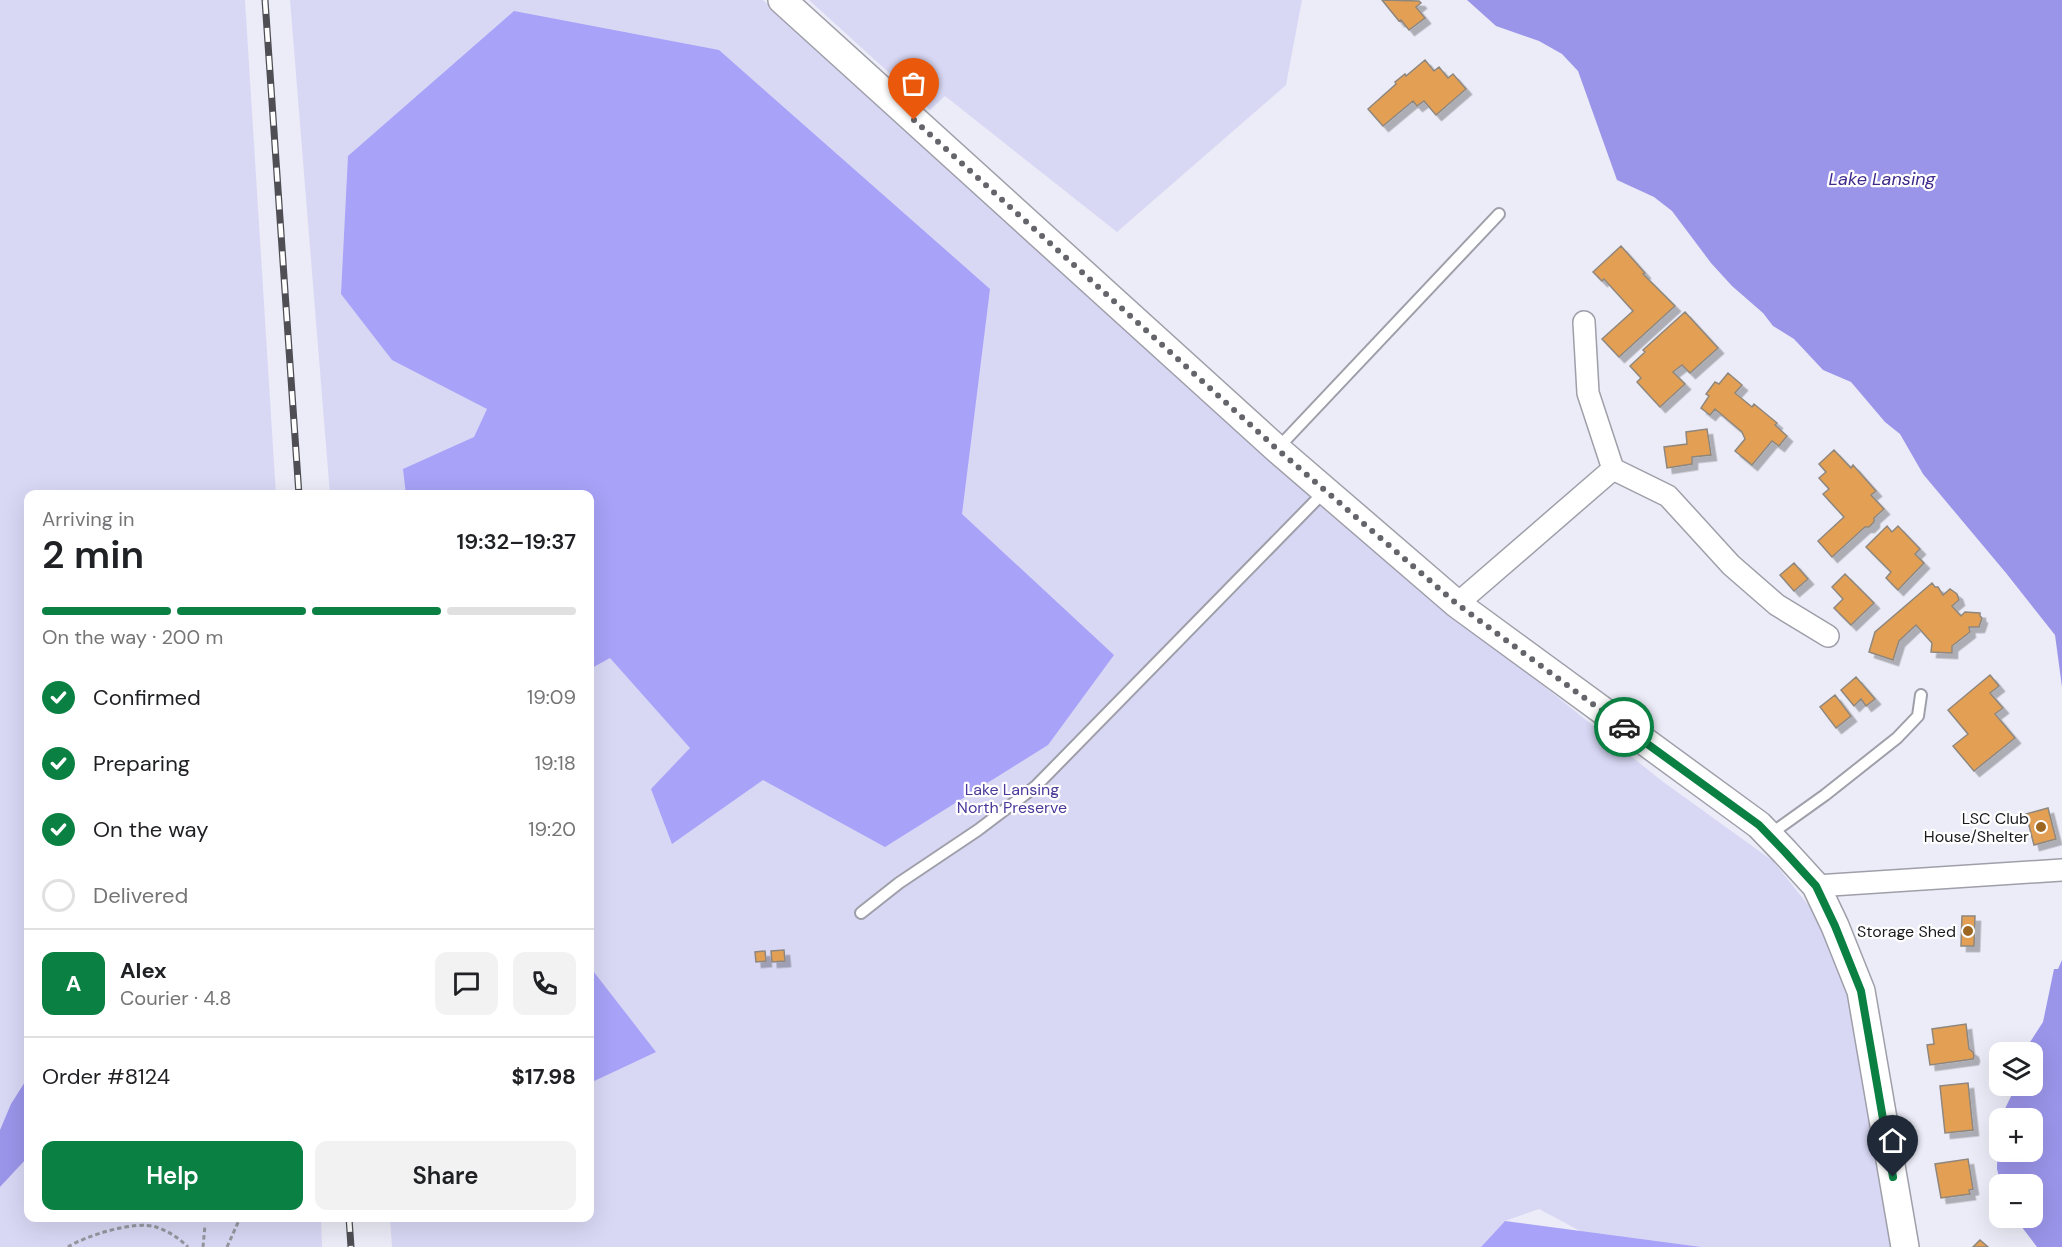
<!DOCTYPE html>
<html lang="en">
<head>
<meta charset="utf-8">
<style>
  :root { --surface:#fff; --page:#f2f2f2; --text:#202124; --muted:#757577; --line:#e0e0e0; --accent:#0b8043 }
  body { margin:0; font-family:"DM Sans",sans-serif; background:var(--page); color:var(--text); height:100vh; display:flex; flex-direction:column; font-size:22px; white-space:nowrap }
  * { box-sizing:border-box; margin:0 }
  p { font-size:20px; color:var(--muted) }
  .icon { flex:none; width:33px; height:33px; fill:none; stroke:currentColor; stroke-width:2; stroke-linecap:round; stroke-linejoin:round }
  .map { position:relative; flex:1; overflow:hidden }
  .sheet { position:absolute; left:24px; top:490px; width:570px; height:732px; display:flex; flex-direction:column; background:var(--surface); border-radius:12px; box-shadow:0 6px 24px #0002 }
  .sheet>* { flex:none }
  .controls { position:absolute; left:1989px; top:1042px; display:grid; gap:12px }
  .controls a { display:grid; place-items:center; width:54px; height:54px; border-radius:12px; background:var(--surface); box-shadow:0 6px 24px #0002; font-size:30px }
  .pin { position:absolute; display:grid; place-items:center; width:51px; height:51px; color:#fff; margin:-62px -26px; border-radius:50% 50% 50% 0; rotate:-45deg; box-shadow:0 0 6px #0007 }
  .pin .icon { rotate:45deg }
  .courier { position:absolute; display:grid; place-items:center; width:60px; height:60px; margin:-30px; border:4px solid #0b8043; border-radius:50%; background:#fff; color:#222; box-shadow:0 2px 8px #0007 }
  .summary em { font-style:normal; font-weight:600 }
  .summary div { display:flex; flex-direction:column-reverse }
  .summary { display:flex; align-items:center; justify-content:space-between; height:102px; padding:0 18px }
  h1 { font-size:39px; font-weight:600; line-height:45px }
  .bar { display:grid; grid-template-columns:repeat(4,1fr); gap:9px 6px; align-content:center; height:72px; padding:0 18px }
  .bar i { height:8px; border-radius:4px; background:var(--line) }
  .bar .on { background:var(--accent) }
  .bar p { grid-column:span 4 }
  .line { display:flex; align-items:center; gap:15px; padding:0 18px; border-top:2px solid var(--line) }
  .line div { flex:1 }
  .round { display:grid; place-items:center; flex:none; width:63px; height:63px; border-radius:12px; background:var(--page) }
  ol { padding:0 18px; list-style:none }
  li { display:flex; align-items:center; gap:18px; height:66px }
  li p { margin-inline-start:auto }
  li .icon { padding:6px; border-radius:50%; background:var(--accent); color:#fff; stroke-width:4 }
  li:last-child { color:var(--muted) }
  li i { width:33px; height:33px; border:3px solid var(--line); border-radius:50% }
  .button { display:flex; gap:12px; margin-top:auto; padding:12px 18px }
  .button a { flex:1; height:69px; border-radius:12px; background:var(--accent); color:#fff; font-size:24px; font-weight:600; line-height:69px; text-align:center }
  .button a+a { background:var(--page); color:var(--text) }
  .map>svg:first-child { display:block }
  .green { fill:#d8d8f5 }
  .forest { fill:#a8a2f8 }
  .water { fill:#9b95ea }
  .building { fill:#e3a054; stroke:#8f877e; stroke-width:1.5; filter:url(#shadow) }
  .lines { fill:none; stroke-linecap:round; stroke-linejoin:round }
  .service-casing { stroke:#9f9faa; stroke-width:14 }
  .minor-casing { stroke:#9f9faa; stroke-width:24 }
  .tertiary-casing { stroke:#9f9faa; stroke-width:30 }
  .path { stroke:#96969f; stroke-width:3; stroke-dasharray:4.5 3; stroke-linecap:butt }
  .service { stroke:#fff; stroke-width:10 }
  .minor { stroke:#fff; stroke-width:21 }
  .tertiary { stroke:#fff; stroke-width:27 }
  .rail-casing { stroke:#4e4e54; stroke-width:7 }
  .rail { stroke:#fff; stroke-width:4.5; stroke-dasharray:14; stroke-linecap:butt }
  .done { stroke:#64646b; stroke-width:6; stroke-dasharray:0 10.8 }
  .route { stroke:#0b8043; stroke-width:8 }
  .poi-dot { fill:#9d6621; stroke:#fff; stroke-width:2 }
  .labels { text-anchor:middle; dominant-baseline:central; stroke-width:4.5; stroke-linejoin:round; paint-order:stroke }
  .park-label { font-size:16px; fill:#4b3a9b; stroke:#fff }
  .poi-label { font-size:16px; fill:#1b1b1f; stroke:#fff; text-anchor:end }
  .water-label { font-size:18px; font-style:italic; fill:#3f2b8c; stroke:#fff }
</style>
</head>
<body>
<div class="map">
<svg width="2062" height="1247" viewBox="0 0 2062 1247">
  <defs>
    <filter id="shadow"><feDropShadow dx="5.5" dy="5.5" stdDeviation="0" flood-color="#0004"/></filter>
  </defs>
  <rect width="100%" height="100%" fill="#ececf8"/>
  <path class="green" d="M0,0H245L276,495H28V1115L0,1148Z
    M290,0H763L1334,518L1662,781L1773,861L1813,911L1852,999L1892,1247H1610L1539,1209L1505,1221L1481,1247H392L390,1218H590V495H330Z
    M809,0H1302L1286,85L1117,232L945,96L930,110Z
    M28,1157V1218H321L322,1247H0V1187Z"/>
  <path class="forest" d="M514,11L719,50L990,289L962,514L1114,655L1048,745L885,847L763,780L672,844L651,789L690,748L610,658L590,669V495H406L403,469L474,437L487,409L392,360L341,294L348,156Z
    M590,967L656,1052L590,1083Z
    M1505,1221L1701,1247H1481Z"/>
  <path class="water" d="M1467,0H2062V687L2055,635L2006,573L1923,474L1900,434L1885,422L1851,382L1823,370L1794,339L1773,326L1763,313L1732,286L1711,263L1672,211L1654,197L1617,180L1578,71L1562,54L1539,41L1496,26Z
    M2062,960V1247H2037L2015,1218H2032V1185H2001L1997,1169L1998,1124L1999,1121L2000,1152H2032V1119H2000L2016,1086H2032V1053H2023L2043,1022L2054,969H2058Z
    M28,1077V1157L0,1187V1130L11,1104Z"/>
  <path class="building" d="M1382,0L1419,1L1421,3L1416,7L1425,18L1409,30L1401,20L1399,21Z
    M1425,60L1434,71L1439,67L1448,78L1453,74L1466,89L1436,115L1424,101L1417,106L1413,101L1383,126L1368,109L1396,84L1395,82L1405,74L1406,76Z
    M1621,246L1645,273L1643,274L1675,306L1619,357L1602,339L1633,311L1604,279L1602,281L1593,272Z
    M1685,312L1718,348L1690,373L1682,365L1673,372L1685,384L1660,407L1637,382L1641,378L1630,366L1645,352L1643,350Z
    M1728,373L1742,385L1735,393L1752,407L1754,404L1777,423L1775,425L1787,436L1779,446L1772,441L1752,465L1735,451L1745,439L1742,432L1715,409L1710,415L1701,408L1709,396L1706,394L1715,382L1719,384Z
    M1707,429L1711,455L1692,457V464L1667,468L1664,447L1687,444L1686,432Z
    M1834,450L1851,468L1853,465L1876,491L1871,495L1884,509L1874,518V522L1869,527H1865L1832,557L1818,541L1844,517L1823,494L1829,489L1819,478L1826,472L1819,464Z
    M1887,526L1892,532L1898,526L1920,549L1915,554L1924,563L1898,590L1886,578L1891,572L1866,547Z
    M1794,563L1808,579L1794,591L1780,575Z
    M1845,574L1874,603L1851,625L1834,608L1843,599L1832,587Z
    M1932,583L1935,587H1938L1943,595L1950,589L1957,594L1959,600L1952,606L1961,616L1965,612L1980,613V616L1982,618L1979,627H1969L1970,632L1952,646V653L1931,652L1932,643L1916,625L1899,641L1893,660L1869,652L1875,632Z
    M1990,675L1999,686L1990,693L2003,708L1995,714L2015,738L1974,771L1953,746L1968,734L1948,710Z
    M1856,677L1875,699L1866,706L1861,699L1854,706L1841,690Z
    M1835,695L1851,716L1836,728L1820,707Z
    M2048,808L2056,839L2034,845L2026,814Z
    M1962,916H1975L1974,946H1961Z
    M784,950L785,961L772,962L771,951Z
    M765,951L766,961L756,962L755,952Z
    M1966,1024L1969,1049L1973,1052L1974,1056L1973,1059L1930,1065L1927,1045L1934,1044L1932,1029Z
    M1968,1083L1973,1130L1945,1133L1940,1086Z
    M1968,1159L1973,1189L1969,1190L1970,1194L1941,1198L1935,1164Z
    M1980,1240L1988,1247H1973Z"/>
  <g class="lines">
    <defs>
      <path id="service" d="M1277,449L1499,214
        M1769,835L1825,795L1897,738L1918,716L1921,695
        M861,913L899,883L978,830L1036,786L1325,491"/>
      <path id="minor" d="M1584,322L1588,393L1613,469L1668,496L1731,565L1777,605L1828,636
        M1457,604L1613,469
        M1816,886L2062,870"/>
      <path id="tertiary" d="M782,0L1277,449L1457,604L1759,825L1785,852L1816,886L1835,926L1861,991L1905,1247"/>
    </defs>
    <use href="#service" class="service-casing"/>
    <use href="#minor" class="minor-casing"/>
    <use href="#tertiary" class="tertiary-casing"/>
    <path class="path" d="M68,1247C85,1236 135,1220 156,1227C168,1231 179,1238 188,1247
      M203,1247L205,1225
      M227,1247L240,1218"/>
    <use href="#service" class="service"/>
    <use href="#minor" class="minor"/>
    <use href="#tertiary" class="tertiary"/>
    <defs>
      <path id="rail" d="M265,0L299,495
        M349,1218L351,1247"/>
    </defs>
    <use href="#rail" class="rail-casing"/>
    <use href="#rail" class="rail"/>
  </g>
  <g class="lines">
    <path class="done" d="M914,120L1277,449L1457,604L1624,727"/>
    <path class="route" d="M1624,727L1759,825L1785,852L1816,886L1835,926L1861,991L1893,1177"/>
  </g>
  <g class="poi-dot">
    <circle cx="2041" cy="827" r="6"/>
    <circle cx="1968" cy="931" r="6"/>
  </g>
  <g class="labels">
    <g class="park-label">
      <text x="1012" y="789">Lake Lansing<tspan x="1012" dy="18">North Preserve</tspan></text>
    </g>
    <g class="poi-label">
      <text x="2029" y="818">LSC Club<tspan x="2029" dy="18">House/Shelter</tspan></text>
      <text x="1956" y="931">Storage Shed</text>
    </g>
    <g class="water-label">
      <text x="1882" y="179">Lake Lansing</text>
    </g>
  </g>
</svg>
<div class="controls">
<a><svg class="icon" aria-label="layers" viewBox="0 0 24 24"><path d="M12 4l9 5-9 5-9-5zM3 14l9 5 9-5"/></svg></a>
<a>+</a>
<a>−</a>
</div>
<div class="pin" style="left:914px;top:120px;background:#ea580c"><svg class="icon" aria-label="bag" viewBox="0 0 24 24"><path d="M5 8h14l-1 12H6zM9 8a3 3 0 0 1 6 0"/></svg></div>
<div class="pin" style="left:1893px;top:1177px;background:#1f2937"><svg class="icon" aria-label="home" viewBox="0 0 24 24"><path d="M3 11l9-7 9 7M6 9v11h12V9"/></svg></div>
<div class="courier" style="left:1624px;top:727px"><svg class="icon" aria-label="car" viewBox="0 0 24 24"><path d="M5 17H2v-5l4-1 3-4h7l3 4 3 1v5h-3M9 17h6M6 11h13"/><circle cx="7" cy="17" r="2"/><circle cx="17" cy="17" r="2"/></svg></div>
<section class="sheet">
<div class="summary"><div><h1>2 min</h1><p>Arriving in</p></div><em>19:32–19:37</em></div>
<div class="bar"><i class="on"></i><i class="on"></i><i class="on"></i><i></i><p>On the way · 200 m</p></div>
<ol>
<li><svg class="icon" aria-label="check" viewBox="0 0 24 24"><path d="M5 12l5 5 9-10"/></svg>Confirmed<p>19:09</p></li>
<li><svg class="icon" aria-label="check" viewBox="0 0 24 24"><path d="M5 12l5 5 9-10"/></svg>Preparing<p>19:18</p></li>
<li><svg class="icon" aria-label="check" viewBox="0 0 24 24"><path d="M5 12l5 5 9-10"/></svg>On the way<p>19:20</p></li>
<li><i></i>Delivered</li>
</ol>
<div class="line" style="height:108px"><b class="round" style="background:var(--accent);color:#fff">A</b><div><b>Alex</b><p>Courier · 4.8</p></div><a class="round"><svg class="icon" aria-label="chat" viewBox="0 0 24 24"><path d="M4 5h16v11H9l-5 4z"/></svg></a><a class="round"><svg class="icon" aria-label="phone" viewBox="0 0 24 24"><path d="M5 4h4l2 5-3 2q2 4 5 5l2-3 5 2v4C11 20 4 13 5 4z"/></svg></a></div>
<div class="line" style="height:78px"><div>Order #8124</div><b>$17.98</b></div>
<div class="button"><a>Help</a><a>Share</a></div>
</section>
</div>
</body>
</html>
